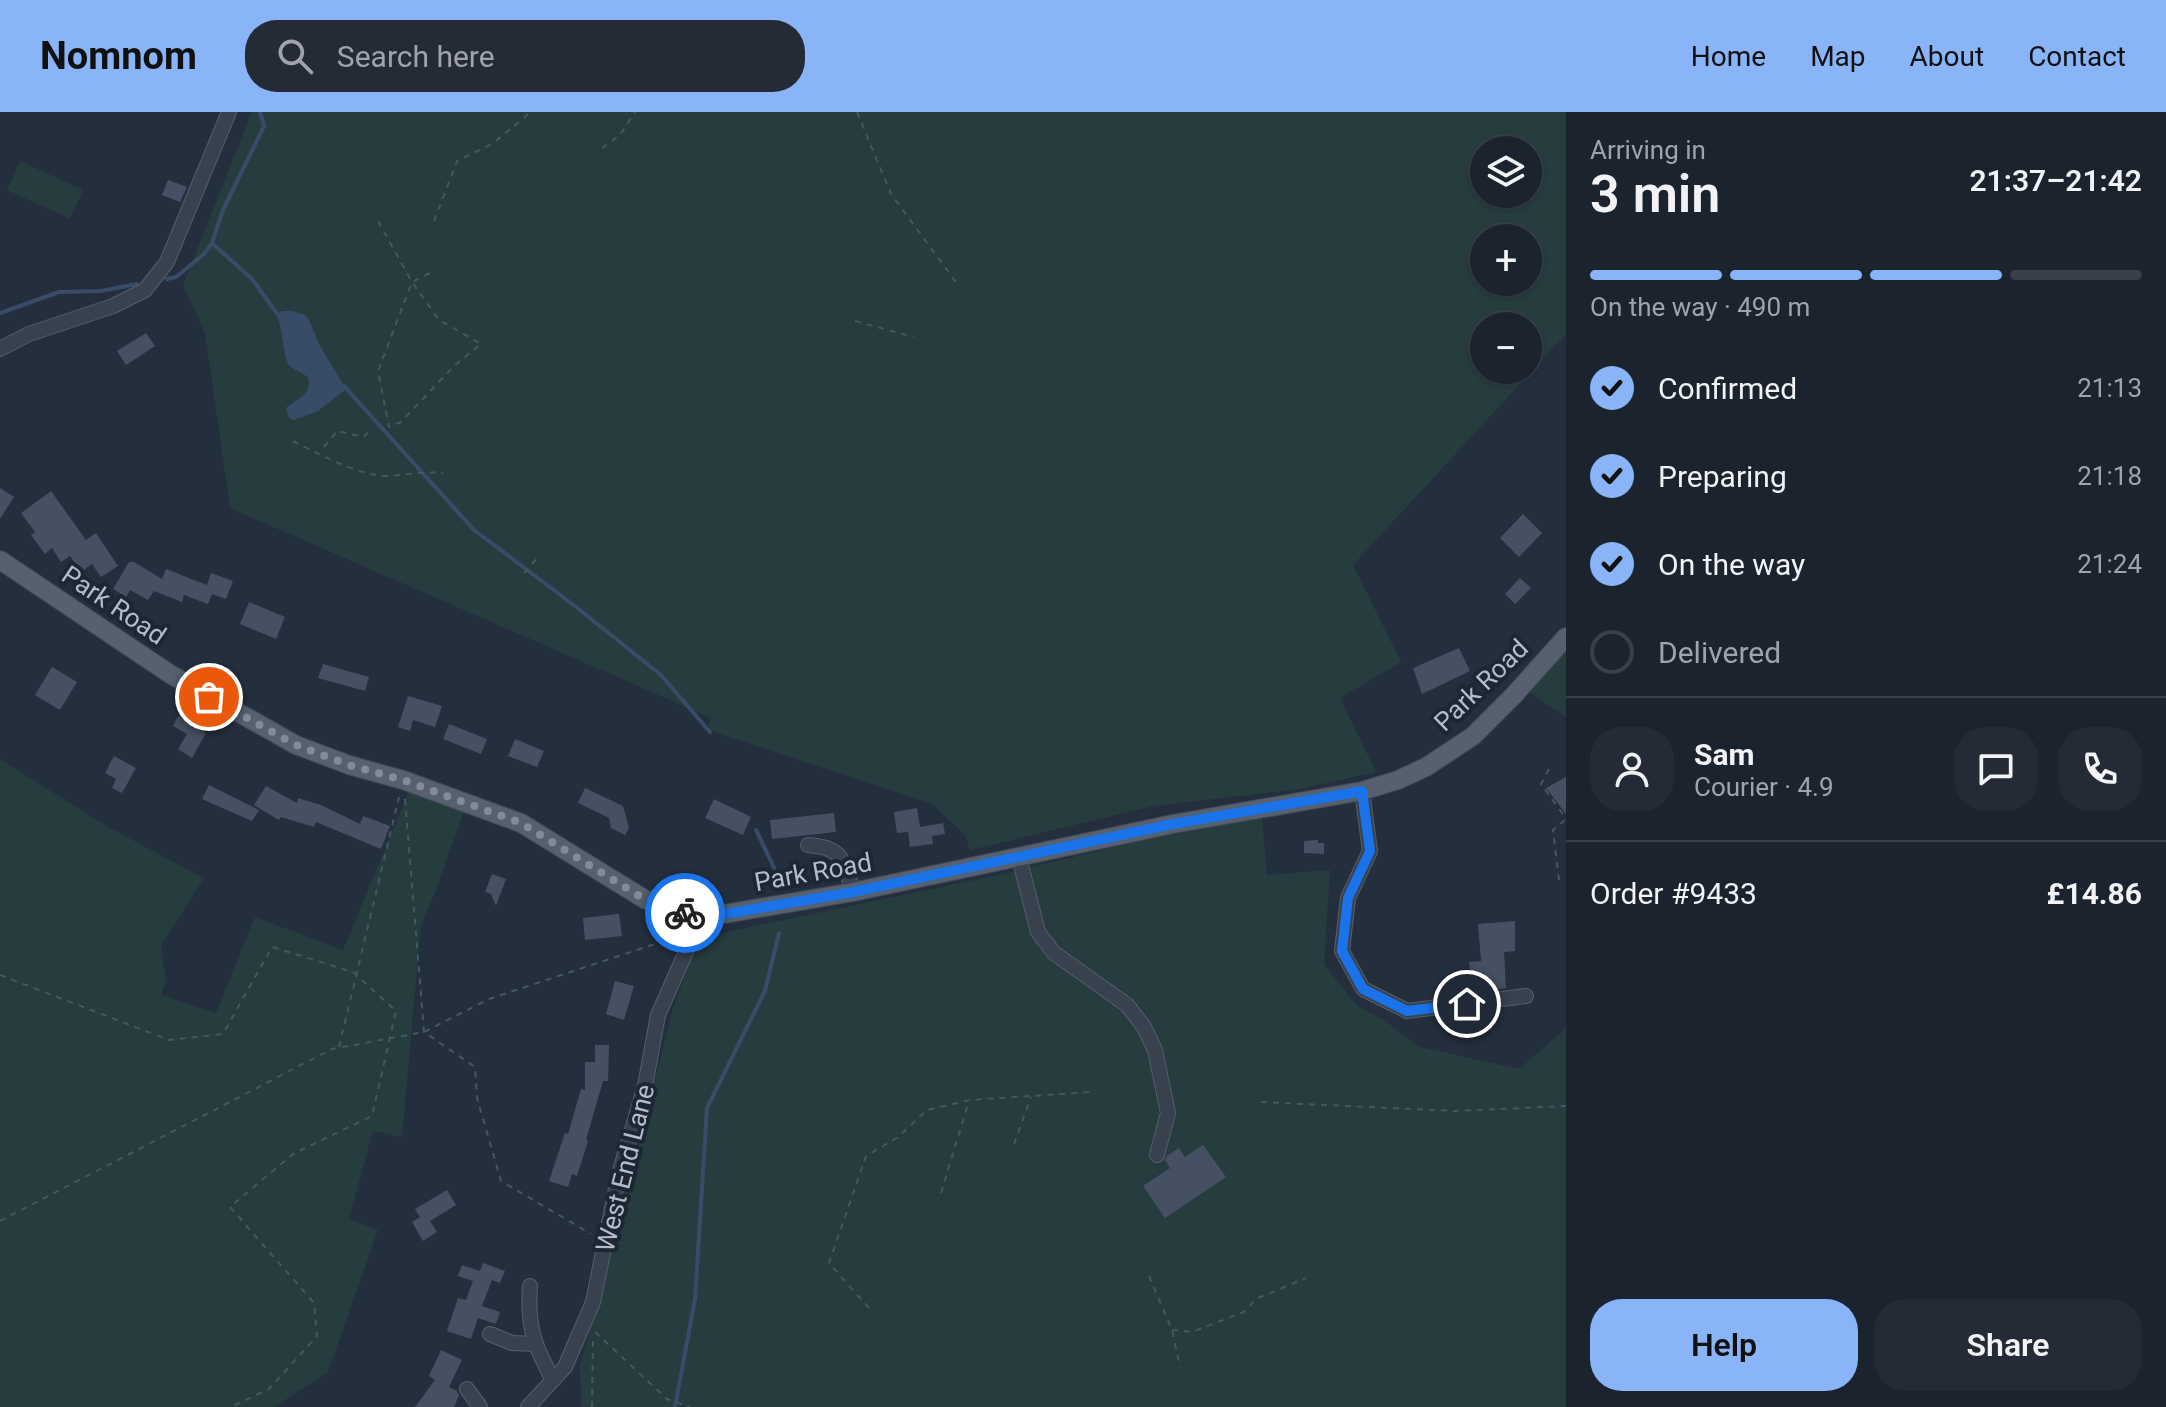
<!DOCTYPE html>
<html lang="en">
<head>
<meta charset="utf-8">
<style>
  :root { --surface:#1b232e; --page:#242b36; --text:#f1f3f6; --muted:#a0a4aa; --line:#39404a; --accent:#8ab4f8 }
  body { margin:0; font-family:Roboto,sans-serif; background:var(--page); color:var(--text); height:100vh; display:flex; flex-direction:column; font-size:30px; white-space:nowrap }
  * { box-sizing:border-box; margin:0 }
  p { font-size:26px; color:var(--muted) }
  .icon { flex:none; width:44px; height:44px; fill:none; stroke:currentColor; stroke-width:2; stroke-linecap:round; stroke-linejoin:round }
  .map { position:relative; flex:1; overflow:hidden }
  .panel { display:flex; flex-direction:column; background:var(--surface); width:600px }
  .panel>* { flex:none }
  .buttons { position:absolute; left:1470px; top:24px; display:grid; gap:16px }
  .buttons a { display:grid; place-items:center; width:72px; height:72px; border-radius:50%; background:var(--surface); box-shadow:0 2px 6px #0004,0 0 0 2px var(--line); font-size:40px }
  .pin { position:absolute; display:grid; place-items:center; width:68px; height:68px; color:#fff; margin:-34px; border:4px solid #fff; border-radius:50%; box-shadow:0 2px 8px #0007 }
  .courier { position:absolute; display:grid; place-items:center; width:80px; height:80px; margin:-40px; border:6px solid #1a73e8; border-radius:50%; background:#fff; color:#222; box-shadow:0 2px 10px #0007 }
  .head em { font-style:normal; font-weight:600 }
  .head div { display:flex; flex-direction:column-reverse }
  .head { display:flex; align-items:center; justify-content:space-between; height:136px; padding:0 24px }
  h1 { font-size:52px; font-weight:600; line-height:60px }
  .bar { display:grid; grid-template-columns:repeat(4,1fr); gap:12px 8px; align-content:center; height:96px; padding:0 24px }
  .bar i { height:10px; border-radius:6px; background:var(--line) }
  .bar .current { background:var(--accent) }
  .bar p { grid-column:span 4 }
  .line { display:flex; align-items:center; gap:20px; padding:0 24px; border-top:2px solid var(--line) }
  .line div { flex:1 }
  .round { display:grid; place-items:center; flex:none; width:84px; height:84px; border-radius:32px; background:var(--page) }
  ol { padding:0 24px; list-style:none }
  li { display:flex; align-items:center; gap:24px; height:88px }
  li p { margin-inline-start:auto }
  li .icon { padding:8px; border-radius:50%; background:var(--accent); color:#111; stroke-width:4 }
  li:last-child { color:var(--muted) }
  li i { width:44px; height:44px; border:4px solid var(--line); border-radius:50% }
  .primary-button { display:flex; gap:16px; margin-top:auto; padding:16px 24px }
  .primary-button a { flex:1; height:92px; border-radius:32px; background:var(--accent); color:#111; font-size:32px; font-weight:600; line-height:92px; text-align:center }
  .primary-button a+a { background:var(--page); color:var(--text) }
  header { display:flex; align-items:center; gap:48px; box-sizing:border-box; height:112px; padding:0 40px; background:var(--accent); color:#111 }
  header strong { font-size:38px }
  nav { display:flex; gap:44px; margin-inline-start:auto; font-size:28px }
  .search { width:560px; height:72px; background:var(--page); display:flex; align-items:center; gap:20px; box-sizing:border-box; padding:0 28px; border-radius:32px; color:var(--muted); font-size:30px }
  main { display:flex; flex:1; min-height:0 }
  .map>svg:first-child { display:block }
  .green { fill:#263c3f; fill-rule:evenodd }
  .water { fill:#394c67 }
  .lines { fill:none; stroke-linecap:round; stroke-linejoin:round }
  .stream { stroke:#394c67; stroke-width:4 }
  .building { fill:#455162 }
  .minor-casing { stroke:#565f6c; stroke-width:16 }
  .major-casing { stroke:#414a57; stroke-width:20 }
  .path { stroke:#44595c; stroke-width:2; stroke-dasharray:6 6; stroke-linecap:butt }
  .minor { stroke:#38414e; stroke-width:14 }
  .major { stroke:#56606e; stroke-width:18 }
  .done { stroke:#828b98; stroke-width:8; stroke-dasharray:0 14.4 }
  .route { stroke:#1a73e8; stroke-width:10 }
  .labels { text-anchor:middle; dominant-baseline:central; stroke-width:8; stroke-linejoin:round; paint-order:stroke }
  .street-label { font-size:26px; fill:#b4bcc9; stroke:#1d2633 }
</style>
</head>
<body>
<header>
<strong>Nomnom</strong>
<div class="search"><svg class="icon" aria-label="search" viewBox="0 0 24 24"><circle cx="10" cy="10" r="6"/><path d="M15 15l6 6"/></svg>Search here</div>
<nav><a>Home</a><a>Map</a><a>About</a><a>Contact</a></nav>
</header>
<main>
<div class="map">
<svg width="1566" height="1295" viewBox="0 0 1566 1295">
  <rect width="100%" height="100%" fill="#242f3e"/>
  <path class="green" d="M252,0H1566V222L1353,453L1401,550L1340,586L1376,660L1300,677L1154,694L970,738L965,723L932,692L708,618L711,606L230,396L205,221L183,173ZM1484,38H1528V82H1484ZM1484,126H1528V170H1484ZM1484,214H1528V258H1484Z
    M20,49L83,78L70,107L7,78Z
    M1566,538V605L1529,580Z
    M0,647L110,716L204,766L161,834L166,869L161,883L216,901L255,805L343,838L409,679L464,699L436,778L421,813L402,1025L373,1019L349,1107L378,1118L328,1260L274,1295H0Z
    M1262,705L1267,763L1330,758L1324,852L1356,893L1385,909L1420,935L1519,957L1566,916V1295H581L580,1254L604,1168L623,1066L636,1042L672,900L698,826L1008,761L1140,729Z"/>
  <path class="water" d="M282,199H293L307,204L320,234L346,277L318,299L294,308L289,306L286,296C297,287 313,282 308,265L289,254L286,247L278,203Z"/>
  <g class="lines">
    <path class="stream" d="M212,131L252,167L281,207
      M167,167L176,165L204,142L212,131L223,98L264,14L260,0
      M0,201L59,180L101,179L137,172
      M344,274L474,418L575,494L661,563L710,620
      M756,718L779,766
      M675,1295L695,1187L707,996L765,879L779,821"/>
  </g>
  <path class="building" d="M168,68L187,75L180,90L162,83Z
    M146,221L155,234L126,253L117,239Z
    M0,376L14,385L0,407Z
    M51,379L86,428L96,421L118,454L101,465L92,452L81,460L70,444L61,450L52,436L45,442L31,423L35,420L21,401Z
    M1523,402L1542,421L1519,445L1500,426Z
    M129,450H134L162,467L166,457L207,473L211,461L233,469L226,487L212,482L208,492L184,483L182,490L154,479L148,488L130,478L126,485L113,477Z
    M1520,466L1531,476L1515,492L1505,482Z
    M249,490L285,505L276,527L240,512Z
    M1459,536L1470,559L1422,582L1413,556Z
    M323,552L369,565L365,579L318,566Z
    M52,555L77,570L60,598L35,583Z
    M408,584L442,594L435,615L413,608L410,619L398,615Z
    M178,604L206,621L192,646L178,637L187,622L173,614Z
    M449,612L487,627L481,642L443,627Z
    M515,627L544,639L537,655L508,644Z
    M114,644L136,656L122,681L112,676L116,667L105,661Z
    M1566,665V702L1546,676Z
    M209,673L259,698L252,709L202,687Z
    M266,674L297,691L298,686L321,693L360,712L363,704L390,714L381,737L316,710L314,715L281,705L279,708L254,693Z
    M585,676L623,694L629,716L625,723L611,716L609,706L578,691Z
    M714,687L751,705L743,723L705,706Z
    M917,696L920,715L943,711L945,722L932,724L933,732L910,735L908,720L897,721L894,700Z
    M834,701L836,720L772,727L770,708Z
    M1318,728V731H1324V742L1304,741V729Z
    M492,762L506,767L496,794L491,782L485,780Z
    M619,802L622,824L585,828L583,806Z
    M1515,809V839L1504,840L1506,876L1476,880L1475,861H1470L1469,850L1481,849L1478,812Z
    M615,869L634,874L624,908L606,902Z
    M595,933H609L608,969H603L586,1028L588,1029L577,1064L572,1062L568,1075L549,1069L565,1021L568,1022L581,977L585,978V950H595Z
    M1203,1033L1226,1065L1165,1106L1143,1074L1170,1056L1165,1048L1167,1044L1179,1036L1185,1045Z
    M447,1078L456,1093L430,1109L437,1120L423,1129L412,1110L420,1105L415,1097Z
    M483,1151L505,1159L500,1171L492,1168L482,1194L500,1200L496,1212L478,1206L471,1227L447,1219L458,1186L466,1188L473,1169L458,1164L462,1153L480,1159Z
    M441,1238L462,1248L449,1275L457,1279L459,1283L454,1295H415L435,1268L429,1264Z"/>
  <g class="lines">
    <defs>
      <path id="minor" d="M0,237L29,222L113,194L145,178L167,150L229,0
        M1362,679L1370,739L1348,786L1342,839L1363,877L1407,899L1526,884
        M808,733C843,735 844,749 853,780
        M1019,745L1038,820L1054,841L1127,893L1144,915L1155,938L1168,1001L1157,1043
        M530,1174C527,1214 534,1233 553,1268
        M490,1222L512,1231L535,1232
        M467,1277L480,1295
        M528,1295L565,1255L593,1190L619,1062L645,974L658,903L701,806"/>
      <path id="major" d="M0,448L170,562L296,633L349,653L403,668L521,711L646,788L701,806L853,780L1173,712L1362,679L1398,668L1426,655L1473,624L1514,583L1566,525"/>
    </defs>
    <use href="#minor" class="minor-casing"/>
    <use href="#major" class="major-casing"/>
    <path class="path" d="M857,0L891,82L956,170
      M602,36L620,23L635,0
      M378,109L412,170L439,208L481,232L454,254L401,310L389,315L378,259L412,170L434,159
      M434,109L457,49L492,32L531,0
      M855,209L914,225
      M293,329C317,341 359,364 387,364C406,363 423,359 443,361
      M324,335L337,319L363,325L370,319
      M524,461L539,444
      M1549,657L1541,672L1565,705
      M405,687L424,920L475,955L477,986L501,1069L591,1122
      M1559,768L1553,718L1566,707
      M0,863L169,928L223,922L272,835L353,860L396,899L372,1004L293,1042L230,1095L314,1191L317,1224L269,1277L231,1295
      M339,935L399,685
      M1261,990L1455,999L1566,994
      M1014,1032L1031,985
      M941,1081L969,989
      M0,1109L332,937L424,920L489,887L676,825
      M1149,1164L1172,1218L1180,1255
      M869,1196L829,1151L866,1044L897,1026L927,998L970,988L1090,980
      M1172,1218L1192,1220L1244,1200L1256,1187L1306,1166
      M595,1220L667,1287L690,1295
      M592,1295L593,1227"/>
    <use href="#minor" class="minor"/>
    <use href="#major" class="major"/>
  </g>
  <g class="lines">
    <path class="done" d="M209,585L296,633L349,653L403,668L521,711L646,788L685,801"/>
    <path class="route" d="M685,801L701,806L853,780L1173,712L1362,679L1370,739L1348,786L1342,839L1363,877L1407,899L1467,892"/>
  </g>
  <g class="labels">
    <g class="street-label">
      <text transform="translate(114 493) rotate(34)">Park Road</text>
      <text transform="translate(1481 573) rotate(-44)">Park Road</text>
      <text transform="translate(813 760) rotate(-10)">Park Road</text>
      <text transform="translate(625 1056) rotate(-76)">West End Lane</text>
    </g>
  </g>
</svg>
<div class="buttons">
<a><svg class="icon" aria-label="layers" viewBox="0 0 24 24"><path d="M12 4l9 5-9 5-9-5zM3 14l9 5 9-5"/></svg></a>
<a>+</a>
<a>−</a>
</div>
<div class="pin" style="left:209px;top:585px;background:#ea580c"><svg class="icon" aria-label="bag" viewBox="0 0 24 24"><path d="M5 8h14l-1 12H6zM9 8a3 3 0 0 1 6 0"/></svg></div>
<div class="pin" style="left:1467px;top:892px;background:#1f2937"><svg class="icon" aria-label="home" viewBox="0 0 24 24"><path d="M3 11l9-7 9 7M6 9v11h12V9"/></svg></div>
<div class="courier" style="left:685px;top:801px"><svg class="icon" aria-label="bike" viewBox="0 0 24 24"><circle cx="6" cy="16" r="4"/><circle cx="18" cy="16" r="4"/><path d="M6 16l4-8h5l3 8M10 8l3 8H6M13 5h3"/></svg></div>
</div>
<section class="panel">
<div class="head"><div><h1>3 min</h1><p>Arriving in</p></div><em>21:37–21:42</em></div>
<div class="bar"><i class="current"></i><i class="current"></i><i class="current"></i><i></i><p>On the way · 490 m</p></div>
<ol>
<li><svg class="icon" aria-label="check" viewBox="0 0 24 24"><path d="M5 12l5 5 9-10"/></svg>Confirmed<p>21:13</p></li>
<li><svg class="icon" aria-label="check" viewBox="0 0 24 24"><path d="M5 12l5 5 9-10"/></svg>Preparing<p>21:18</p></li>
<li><svg class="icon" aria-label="check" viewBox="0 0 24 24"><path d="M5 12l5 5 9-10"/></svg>On the way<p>21:24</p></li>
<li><i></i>Delivered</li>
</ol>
<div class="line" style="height:144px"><a class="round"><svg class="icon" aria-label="person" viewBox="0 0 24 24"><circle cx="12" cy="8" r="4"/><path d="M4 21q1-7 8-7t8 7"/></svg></a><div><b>Sam</b><p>Courier · 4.9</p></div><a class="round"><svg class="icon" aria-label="chat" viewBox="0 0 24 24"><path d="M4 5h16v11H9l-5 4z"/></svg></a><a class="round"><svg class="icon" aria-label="phone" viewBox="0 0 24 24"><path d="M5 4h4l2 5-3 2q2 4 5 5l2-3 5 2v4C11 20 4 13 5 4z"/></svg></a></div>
<div class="line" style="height:104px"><div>Order #9433</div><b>£14.86</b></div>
<div class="primary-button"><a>Help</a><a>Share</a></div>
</section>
</main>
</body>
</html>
